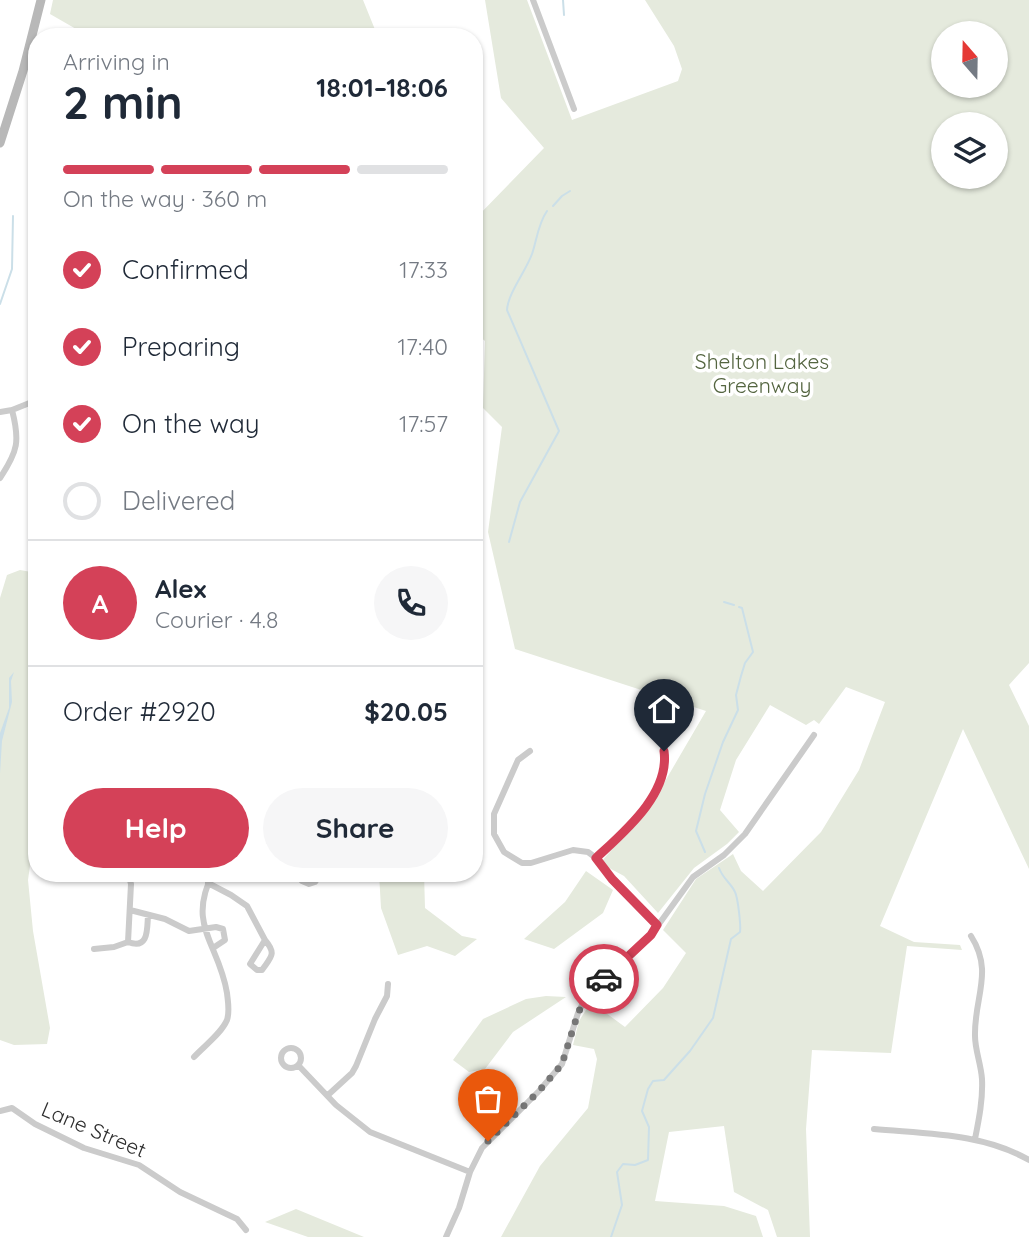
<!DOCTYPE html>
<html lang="en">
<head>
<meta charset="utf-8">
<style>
  :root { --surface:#fff; --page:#f6f6f7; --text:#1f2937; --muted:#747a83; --line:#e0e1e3; --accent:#d44158 }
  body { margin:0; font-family:Quicksand,sans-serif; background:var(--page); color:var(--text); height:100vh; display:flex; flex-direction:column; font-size:26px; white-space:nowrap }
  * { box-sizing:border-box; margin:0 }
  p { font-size:23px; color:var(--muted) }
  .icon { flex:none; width:38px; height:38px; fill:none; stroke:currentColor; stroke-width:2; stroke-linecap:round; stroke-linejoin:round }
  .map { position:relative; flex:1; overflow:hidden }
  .panel { position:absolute; left:28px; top:28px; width:455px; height:854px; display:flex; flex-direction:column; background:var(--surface); border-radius:28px; box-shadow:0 2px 5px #0004 }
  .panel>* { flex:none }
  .needle { width:46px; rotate:340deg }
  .buttons { position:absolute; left:931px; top:21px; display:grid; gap:14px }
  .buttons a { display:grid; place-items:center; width:77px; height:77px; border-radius:50%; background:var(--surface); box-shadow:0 2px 5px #0004; font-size:35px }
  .pin { position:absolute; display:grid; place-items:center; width:60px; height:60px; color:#fff; margin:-72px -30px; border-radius:50% 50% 50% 0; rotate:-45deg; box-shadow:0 0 7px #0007 }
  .pin .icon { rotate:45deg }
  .courier { position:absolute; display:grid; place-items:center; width:70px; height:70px; margin:-35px; border:5px solid #d44158; border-radius:50%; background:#fff; color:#222; box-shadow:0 2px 9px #0007 }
  .summary em { font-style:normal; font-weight:800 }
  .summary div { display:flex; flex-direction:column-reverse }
  .summary { display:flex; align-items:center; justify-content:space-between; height:119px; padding:0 35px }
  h1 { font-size:46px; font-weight:800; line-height:52px }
  .bar { display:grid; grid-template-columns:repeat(4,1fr); gap:10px 7px; align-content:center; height:84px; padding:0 35px }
  .bar i { height:9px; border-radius:5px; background:var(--line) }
  .bar .active { background:var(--accent) }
  .bar p { grid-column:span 4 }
  .line { display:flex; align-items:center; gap:18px; padding:0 35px; border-top:2px solid var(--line) }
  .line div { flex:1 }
  .round { display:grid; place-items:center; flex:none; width:74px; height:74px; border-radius:37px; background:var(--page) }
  ol { padding:0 35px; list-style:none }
  li { display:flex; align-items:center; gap:21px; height:77px }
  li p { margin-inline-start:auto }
  li .icon { padding:7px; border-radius:50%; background:var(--accent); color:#fff; stroke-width:4 }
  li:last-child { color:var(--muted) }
  li i { width:38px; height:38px; border:4px solid var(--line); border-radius:50% }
  .action { display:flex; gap:14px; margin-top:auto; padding:14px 35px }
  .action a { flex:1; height:80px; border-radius:42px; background:var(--accent); color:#fff; font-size:28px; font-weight:800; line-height:80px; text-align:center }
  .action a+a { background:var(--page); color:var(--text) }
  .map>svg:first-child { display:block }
  .green { fill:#e5eadd; fill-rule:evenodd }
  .water { fill:#cbdfe8 }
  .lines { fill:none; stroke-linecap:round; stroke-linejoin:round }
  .stream { stroke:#cbdfe8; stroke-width:2 }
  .minor { stroke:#cbcbcb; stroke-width:6 }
  .secondary { stroke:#b8b8b8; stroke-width:9 }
  .done { stroke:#777; stroke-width:7; stroke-dasharray:0 12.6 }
  .route { stroke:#d44158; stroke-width:9 }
  .labels { text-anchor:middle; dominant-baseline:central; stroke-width:7; stroke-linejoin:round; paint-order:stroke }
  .park-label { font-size:21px; fill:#546540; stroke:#fff }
  .street-label { font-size:21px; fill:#2e2e2e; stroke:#fff }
</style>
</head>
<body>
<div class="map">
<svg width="1029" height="1237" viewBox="0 0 1029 1237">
  <rect width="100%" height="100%" fill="#fff"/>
  <path class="green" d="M53,0H363L378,37H90L50,14Z
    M485,0H527L572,120L678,81L682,69L674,46L645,0H1029V663L1009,685L1029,726V869L963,729L880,926L914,942L960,945L962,950L907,946L891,1053L812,1050L806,1129L810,1237H777L768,1210L734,1192L724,1126L669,1132L655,1201L724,1206L756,1216L763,1237H501L540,1166L588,1108L597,1059L594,1049L573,1045L579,1021L591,1002L625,1027L663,988L686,953L663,930L696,879L733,854L741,871L763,891L821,832L859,770L885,702L846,687L819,724L814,720L806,725L770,705L736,760L720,810L739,832L727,844L694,868L658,913L624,876L600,863L650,807L706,711L515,649L488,532L502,427L483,408L485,341L474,332V220L544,148L501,98ZM943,33H996V86H943ZM943,124H996V177H943Z
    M20,570L37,573V815L28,880L33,931L50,1028L47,1044L14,1045L0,1040V598L7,575Z
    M586,871L613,890L603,913L554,949L524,939L565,902Z
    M379,873H424L425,908L462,936L477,939L455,956L427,946L398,955L381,908Z
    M546,996L566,997L513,1032L485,1069L469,1072L453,1060L483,1019L526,999Z
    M296,1209L364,1237H308L265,1222Z"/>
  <path class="water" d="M14,672L11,681L12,702L2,741L0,774V733L9,708V678Z"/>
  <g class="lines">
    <path class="stream" d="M563,0L564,15
      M553,206L562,196L570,191
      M0,304L12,269L13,216
      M509,542L520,502L559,431L507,310C508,293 526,271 532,254C537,239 538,224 547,211
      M724,602L734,605
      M705,852L696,831L705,794L723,742L738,710L736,695L741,676L745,663L753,652L742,608L739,607
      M611,1237L622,1205L617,1172L623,1164L635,1165L648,1160L649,1127L642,1111L648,1089L653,1081L664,1080L672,1071L690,1051L713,1018L731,939L740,932C741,926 738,898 735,892C731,883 723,879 719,868"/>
    <path class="minor" d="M533,0L574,109
      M37,350V370
      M0,412L12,410L37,400
      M0,478C18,451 20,441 12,410
      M474,659L478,670L474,678
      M530,751L518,760L494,814V834L504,852L522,863H531L573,850L588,852L596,858L612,879L657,925
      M596,858C624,832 670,793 664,751
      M295,873L302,881L309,884L315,882L321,873
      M208,883L231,895L247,906L265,940
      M130,910L165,919L189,931L216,927L223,929L225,940L213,948
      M971,936C994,972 974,997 975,1036C975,1050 981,1064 982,1079C983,1099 979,1119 975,1139
      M265,940C277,954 271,957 262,970H257L250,964Z
      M128,942L131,884L128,873
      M94,949L114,947L128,942C149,950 147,929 148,915
      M281 1058a10 10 0 1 1 20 0a10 10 0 1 1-20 0Z
      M194,1057C204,1046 221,1034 227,1020C230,1011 228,1003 227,993C219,943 186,926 213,873
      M298,1065L336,1105L370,1132L470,1172
      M328,1095L352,1073L356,1066L375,1019L387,996L388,984
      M0,1111L12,1108L35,1124L84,1148L139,1165L180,1192L237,1219L246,1230
      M874,1129C927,1134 982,1133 1029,1160
      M446,1237L459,1208L470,1172L482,1148L539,1091L562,1064L578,1013L585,999L651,935L693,877L724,855L745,834L814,735"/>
    <path class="secondary" d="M0,143L23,71L41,0"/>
  </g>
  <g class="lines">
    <path class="done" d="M488,1141L539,1091L562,1064L578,1013L585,999L604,979"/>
    <path class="route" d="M604,979L651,935L657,925L612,879L596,858C624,832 670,794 664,751"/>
  </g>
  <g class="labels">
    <g class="park-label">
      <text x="762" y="361">Shelton Lakes<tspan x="762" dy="24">Greenway</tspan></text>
    </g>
    <g class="street-label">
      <text transform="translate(94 1129) rotate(23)">Lane Street</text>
    </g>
  </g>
</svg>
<div class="buttons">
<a><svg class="needle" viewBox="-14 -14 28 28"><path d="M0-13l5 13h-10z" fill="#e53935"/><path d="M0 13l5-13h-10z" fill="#747a83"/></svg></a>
<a><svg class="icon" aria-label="layers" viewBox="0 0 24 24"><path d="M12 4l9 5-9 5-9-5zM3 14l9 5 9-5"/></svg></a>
</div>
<div class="pin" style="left:488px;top:1141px;background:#ea580c"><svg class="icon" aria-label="bag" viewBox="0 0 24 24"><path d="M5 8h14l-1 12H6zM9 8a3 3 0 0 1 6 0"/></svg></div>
<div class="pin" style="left:664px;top:751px;background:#1f2937"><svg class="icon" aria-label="home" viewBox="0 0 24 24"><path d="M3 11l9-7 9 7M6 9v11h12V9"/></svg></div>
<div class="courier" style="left:604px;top:979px"><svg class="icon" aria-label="car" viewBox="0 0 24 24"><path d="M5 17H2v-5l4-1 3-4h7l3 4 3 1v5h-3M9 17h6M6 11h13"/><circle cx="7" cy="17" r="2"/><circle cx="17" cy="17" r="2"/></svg></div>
<section class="panel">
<div class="summary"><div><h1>2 min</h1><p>Arriving in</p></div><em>18:01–18:06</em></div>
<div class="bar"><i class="active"></i><i class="active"></i><i class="active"></i><i></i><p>On the way · 360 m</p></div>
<ol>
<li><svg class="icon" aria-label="check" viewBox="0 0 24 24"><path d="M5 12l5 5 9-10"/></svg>Confirmed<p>17:33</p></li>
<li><svg class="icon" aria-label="check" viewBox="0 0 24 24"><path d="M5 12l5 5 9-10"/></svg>Preparing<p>17:40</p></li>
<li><svg class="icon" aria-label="check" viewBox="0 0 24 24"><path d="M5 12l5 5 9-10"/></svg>On the way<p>17:57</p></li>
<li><i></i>Delivered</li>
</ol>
<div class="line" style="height:126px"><b class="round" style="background:var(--accent);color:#fff">A</b><div><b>Alex</b><p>Courier · 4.8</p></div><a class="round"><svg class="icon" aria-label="phone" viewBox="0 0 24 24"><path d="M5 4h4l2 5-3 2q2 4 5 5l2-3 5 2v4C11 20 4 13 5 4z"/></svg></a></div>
<div class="line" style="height:91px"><div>Order #2920</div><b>$20.05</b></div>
<div class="action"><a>Help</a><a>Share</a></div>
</section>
</div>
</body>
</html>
